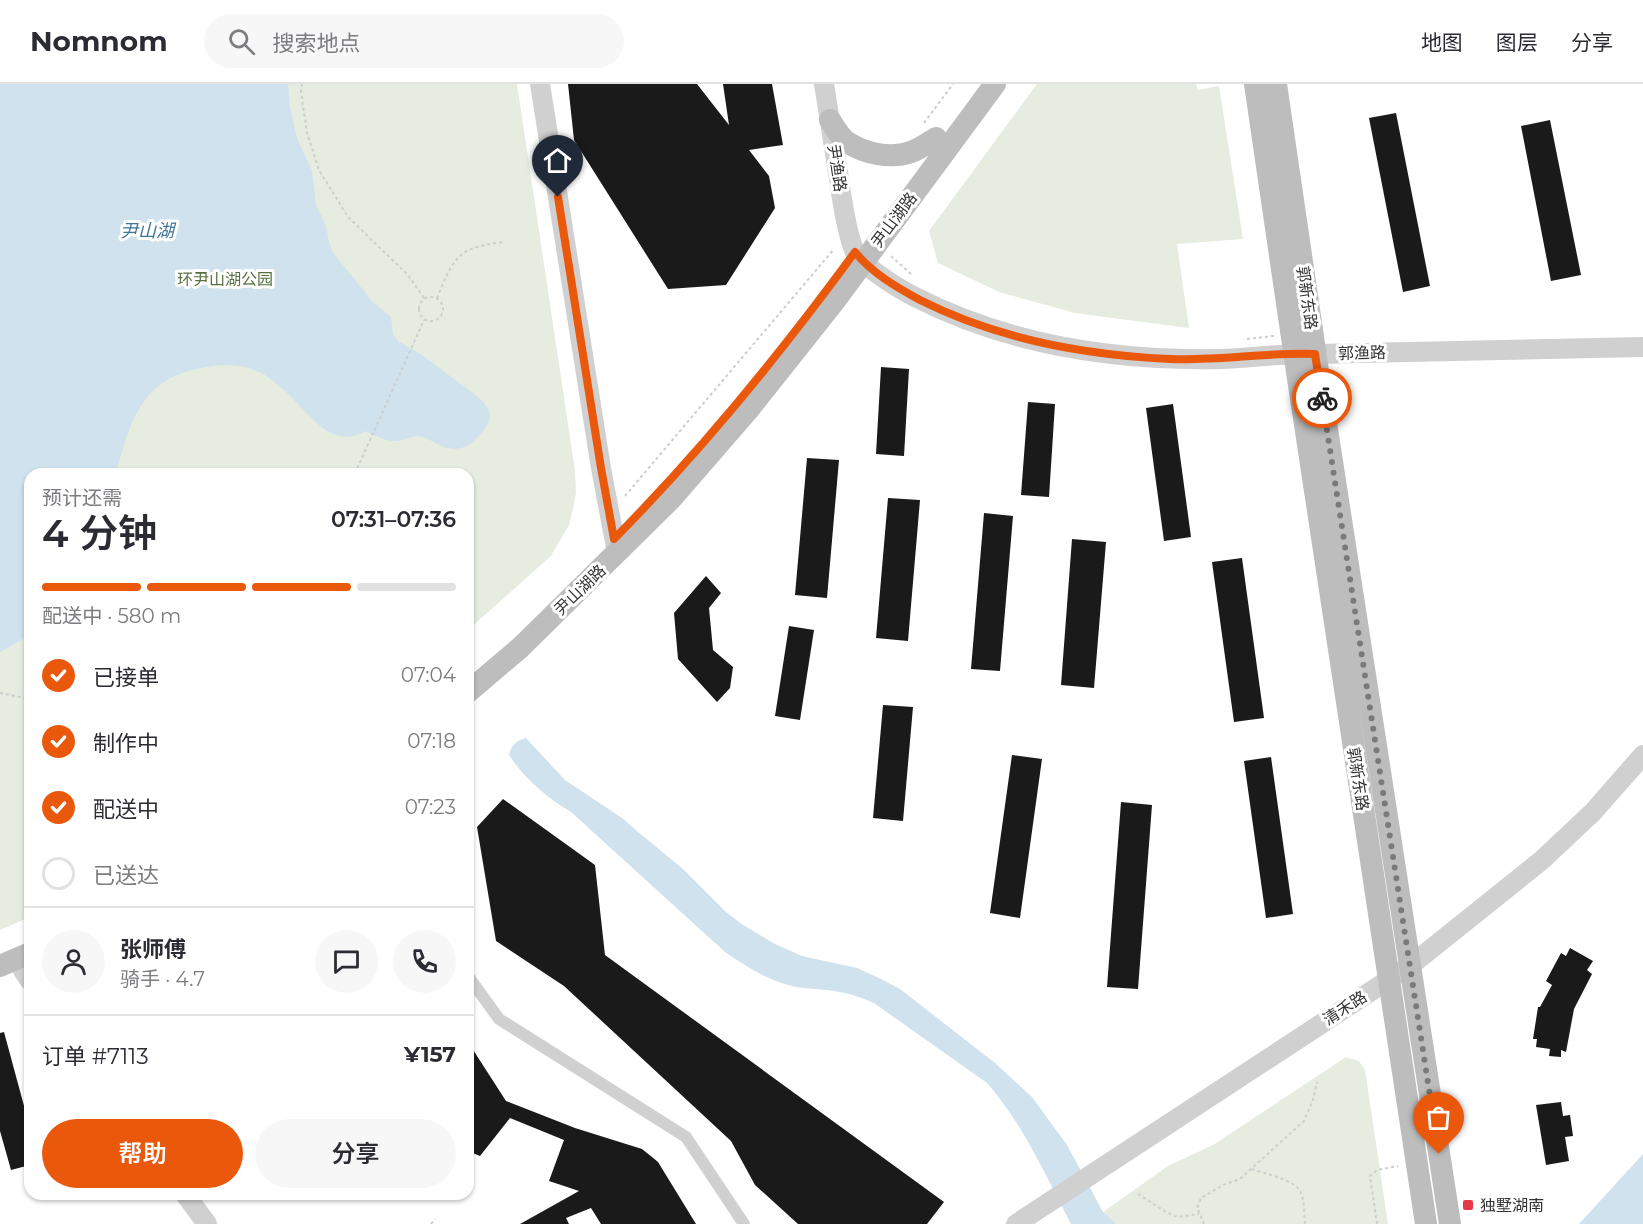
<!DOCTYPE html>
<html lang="zh">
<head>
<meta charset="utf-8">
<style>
  :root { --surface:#fff; --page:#f7f7f7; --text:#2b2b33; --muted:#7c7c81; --line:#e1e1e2; --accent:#ea580c }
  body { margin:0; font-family:Montserrat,"Noto Sans SC",sans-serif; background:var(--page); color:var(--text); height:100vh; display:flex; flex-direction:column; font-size:22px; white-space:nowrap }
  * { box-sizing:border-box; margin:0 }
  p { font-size:20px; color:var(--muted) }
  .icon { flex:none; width:33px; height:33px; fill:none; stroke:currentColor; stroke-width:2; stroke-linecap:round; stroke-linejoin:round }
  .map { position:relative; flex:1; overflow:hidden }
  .side { position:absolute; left:24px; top:384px; width:450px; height:732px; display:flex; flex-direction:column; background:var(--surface); border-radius:18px; box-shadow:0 2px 4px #0004 }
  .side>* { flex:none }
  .pin { position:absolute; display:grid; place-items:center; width:51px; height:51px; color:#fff; margin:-62px -26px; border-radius:50% 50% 50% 0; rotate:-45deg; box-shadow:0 0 6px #0007 }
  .pin .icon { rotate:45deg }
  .courier { position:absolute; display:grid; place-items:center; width:60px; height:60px; margin:-30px; border:4px solid #ea580c; border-radius:50%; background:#fff; color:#222; box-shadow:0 2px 8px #0007 }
  .headline em { font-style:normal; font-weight:600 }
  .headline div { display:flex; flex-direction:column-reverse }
  .headline { display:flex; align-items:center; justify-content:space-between; height:102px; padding:0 18px }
  h1 { font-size:39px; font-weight:600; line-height:45px }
  .bar { display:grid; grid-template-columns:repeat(4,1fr); gap:9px 6px; align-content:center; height:72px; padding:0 18px }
  .bar i { height:8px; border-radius:4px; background:var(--line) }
  .bar .current { background:var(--accent) }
  .bar p { grid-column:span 4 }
  .line { display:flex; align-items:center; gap:15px; padding:0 18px; border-top:2px solid var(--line) }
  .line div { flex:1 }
  .round { display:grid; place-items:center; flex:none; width:63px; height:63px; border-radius:32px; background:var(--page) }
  ol { padding:0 18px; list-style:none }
  li { display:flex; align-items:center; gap:18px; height:66px }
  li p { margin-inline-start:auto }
  li .icon { padding:6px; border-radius:50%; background:var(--accent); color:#fff; stroke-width:4 }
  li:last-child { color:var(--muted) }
  li i { width:33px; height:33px; border:3px solid var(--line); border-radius:50% }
  .action { display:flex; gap:12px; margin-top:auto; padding:12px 18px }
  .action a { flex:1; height:69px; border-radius:36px; background:var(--accent); color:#fff; font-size:24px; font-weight:600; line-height:69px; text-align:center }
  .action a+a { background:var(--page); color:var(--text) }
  header { display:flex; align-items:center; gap:36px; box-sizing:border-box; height:84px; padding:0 30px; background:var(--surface); border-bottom:2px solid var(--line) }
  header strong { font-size:28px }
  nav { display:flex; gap:33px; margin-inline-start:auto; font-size:21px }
  .search { width:420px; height:54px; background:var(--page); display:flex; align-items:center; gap:15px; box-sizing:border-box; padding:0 21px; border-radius:33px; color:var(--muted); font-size:22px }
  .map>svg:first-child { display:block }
  .green { fill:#e6ecdf }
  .water { fill:#cfe2ee }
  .building { fill:#1a1a1a }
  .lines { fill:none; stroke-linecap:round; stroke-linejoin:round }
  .path { stroke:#cdcdcd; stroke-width:2; stroke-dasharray:3 3; stroke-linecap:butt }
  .pedestrian { stroke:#d0d0d0; stroke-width:12 }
  .tertiary { stroke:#d0d0d0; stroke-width:20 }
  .secondary { stroke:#bdbdbd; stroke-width:22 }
  .done { stroke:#7a7a7a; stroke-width:6; stroke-dasharray:0 10.8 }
  .route { stroke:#ea580c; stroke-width:8 }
  .poi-dot { fill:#e63946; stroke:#fff; stroke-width:2 }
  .labels { text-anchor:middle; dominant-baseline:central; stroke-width:6; stroke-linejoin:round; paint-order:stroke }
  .street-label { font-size:16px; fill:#333; stroke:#fff }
  .park-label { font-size:16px; fill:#56703f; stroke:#fff }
  .poi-label { font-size:16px; fill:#333; stroke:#fff; text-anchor:start }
  .water-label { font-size:18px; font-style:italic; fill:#3f7597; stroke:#fff }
</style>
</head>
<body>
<header>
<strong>Nomnom</strong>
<div class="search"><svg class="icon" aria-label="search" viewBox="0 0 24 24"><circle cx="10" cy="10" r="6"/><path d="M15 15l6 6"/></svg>搜索地点</div>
<nav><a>地图</a><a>图层</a><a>分享</a></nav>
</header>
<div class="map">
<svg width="1643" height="1140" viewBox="0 0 1643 1140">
  <rect width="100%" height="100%" fill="#fff"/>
  <path class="green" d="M0,0H517L575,387L576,409L573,425L569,441L551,472L468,546V390H30V833L0,846Z
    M1037,0H1196L1198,6L1219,2L1243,155L1177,160L1189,244L1075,229L999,208L938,179L929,147Z
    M1346,973L1359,977L1365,986L1388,1140H1117L1103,1128L1168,1082L1213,1061Z"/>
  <path class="water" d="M0,0H288L290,23L297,54L312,87L316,121L326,142L329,158L333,169L372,217L391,233L393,250L398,257L422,271L478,313C486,321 495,329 487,341C476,359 463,370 441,362C434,359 427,353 419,352C411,352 404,357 396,357C387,358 374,351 365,347C334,366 313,334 293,315C285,306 275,298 265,291C246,280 228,280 207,283C142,293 131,334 116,390H30V551L0,568Z
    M526,654L565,696L622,734L637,747L683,785L725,827L740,839L773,859L802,872L857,884L881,895L900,905L995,979L1032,1013L1067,1061L1103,1128L1117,1140H1071C1046,1092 1023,1040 987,999L874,919C861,913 848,909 834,907C821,905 809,905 796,903C770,898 747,883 725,868L571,728C547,714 524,694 509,671C511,662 516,656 526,654Z
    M1643,1070V1140H1579Z"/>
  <path class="building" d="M568,0H697L729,41L723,0H772L783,61L749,66L769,92L775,124L726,201L668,205L574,56Z
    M1396,29L1430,202L1403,208L1369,34Z
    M1550,36L1581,191L1551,197L1521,42Z
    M881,283L909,285L904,372L876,370Z
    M1028,318L1055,320L1049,413L1021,411Z
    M1173,320L1191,453L1164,457L1146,324Z
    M807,374L839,376L827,514L795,511Z
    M888,414L920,416L908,557L876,554Z
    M984,429L1013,432L1000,587L971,585Z
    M1072,455L1106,458L1094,604L1061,601Z
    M1242,474L1264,634L1234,638L1212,478Z
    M706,492L721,509L709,524L713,566L733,583L730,604L717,618L678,575L674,529Z
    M789,542L814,546L800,636L775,632Z
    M883,621L913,623L903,737L873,734Z
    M1012,671L1042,675L1020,834L990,829Z
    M1271,673L1293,830L1266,834L1244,677Z
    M503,715L595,781L605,871L944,1118L927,1140H798L755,1101L731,1057L564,902L496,857L477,743Z
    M1121,718L1152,721L1138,905L1107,903Z
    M1570,864L1593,877L1587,886L1592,890L1574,925L1566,968L1561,966V973L1549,972L1550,965L1536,963L1537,955H1533L1538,923H1540L1552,901L1546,897L1561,869L1566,872Z
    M4,948L30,1044V1081L11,1086L0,1047V949Z
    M468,958L506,1017L575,1044L642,1065L652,1073L658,1078L696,1140H601L591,1124L566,1134L569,1140H520L579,1107L549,1097L564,1056L510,1034L480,1072L468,1067Z
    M1561,1018L1563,1032L1570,1031L1573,1052L1565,1053L1569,1077L1546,1081L1536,1021Z"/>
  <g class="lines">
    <path class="path" d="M302,0L301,8L307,49L319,86L348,133L408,191L424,214
      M924,39L953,0
      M891,172L911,190
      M419 225a12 12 0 1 1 24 0a12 12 0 1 1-24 0Z
      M437,214C444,198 452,173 469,166C479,161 492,160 503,158
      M1247,255L1274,252
      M356,390V387L424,236
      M625,412L834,165
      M0,609L30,615
      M1252,1085C1265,1090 1293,1095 1300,1107C1305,1115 1304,1131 1305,1140
      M1138,1110L1166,1128L1177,1133L1199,1130
      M431,1140L435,1135
      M1204,1140L1197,1124L1201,1114L1223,1101L1240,1095L1304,1037L1313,1016L1317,998
      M1377,1140L1370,1092L1377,1086L1398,1082"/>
    <path class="pedestrian" d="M468,892L499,935L686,1053L744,1140"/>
    <path class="tertiary" d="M540,0L601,384L617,469
      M824,0C829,32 834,63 839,95C842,116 846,146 854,166C860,181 899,205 915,213C1009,261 1115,277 1220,275C1252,274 1283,269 1315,270L1643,263
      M18,875L24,888L30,897
      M185,1110L207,1140
      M1016,1140L1411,881L1542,776L1593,728L1643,671"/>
    <path class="secondary" d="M1255,0L1297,288L1426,1140
      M1276,0L1318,287L1450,1140
      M830,36C835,44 840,53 847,58C865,70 891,75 911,68C920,65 928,59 936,54
      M468,608L521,563L671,415L749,325L834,218L995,0
      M0,882L30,869"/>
  </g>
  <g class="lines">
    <path class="done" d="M1322,314L1439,1070"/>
    <path class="route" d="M558,113L601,384L614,455C702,366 781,269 855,168C872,189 896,203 920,216C997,255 1085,271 1170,275C1219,277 1267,268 1315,270L1322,314"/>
  </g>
  <rect class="poi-dot" x="1462" y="1115" width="12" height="12" rx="3"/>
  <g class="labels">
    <g class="street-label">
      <text transform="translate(837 84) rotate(81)">尹渔路</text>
      <text transform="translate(894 136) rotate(-53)">尹山湖路</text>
      <text transform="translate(1307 214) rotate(82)">郭新东路</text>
      <text transform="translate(1362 269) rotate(-1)">郭渔路</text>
      <text transform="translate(580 506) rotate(-44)">尹山湖路</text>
      <text transform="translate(1358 695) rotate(81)">郭新东路</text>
      <text transform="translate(1345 924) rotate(-33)">清禾路</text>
    </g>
    <g class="park-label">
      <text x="225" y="195">环尹山湖公园</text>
    </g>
    <g class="poi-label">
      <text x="1480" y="1121">独墅湖南</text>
    </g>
    <g class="water-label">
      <text x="147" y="147">尹山湖</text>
    </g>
  </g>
</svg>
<div class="pin" style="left:1439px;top:1070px;background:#ea580c"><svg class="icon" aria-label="bag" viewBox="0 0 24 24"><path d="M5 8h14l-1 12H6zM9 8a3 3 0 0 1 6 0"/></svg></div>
<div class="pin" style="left:558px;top:113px;background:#1f2937"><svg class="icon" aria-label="home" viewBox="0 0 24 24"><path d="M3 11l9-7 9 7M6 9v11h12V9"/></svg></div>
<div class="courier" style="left:1322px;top:314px"><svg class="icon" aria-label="bike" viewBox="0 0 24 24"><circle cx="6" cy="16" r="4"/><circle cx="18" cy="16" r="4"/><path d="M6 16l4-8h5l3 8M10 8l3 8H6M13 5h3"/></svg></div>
<section class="side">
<div class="headline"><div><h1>4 分钟</h1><p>预计还需</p></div><em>07:31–07:36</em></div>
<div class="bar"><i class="current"></i><i class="current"></i><i class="current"></i><i></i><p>配送中 · 580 m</p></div>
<ol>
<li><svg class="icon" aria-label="check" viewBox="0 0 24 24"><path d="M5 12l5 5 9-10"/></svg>已接单<p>07:04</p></li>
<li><svg class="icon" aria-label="check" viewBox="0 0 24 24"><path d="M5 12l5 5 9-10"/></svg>制作中<p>07:18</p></li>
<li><svg class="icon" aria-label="check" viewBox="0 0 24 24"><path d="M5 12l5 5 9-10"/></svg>配送中<p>07:23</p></li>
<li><i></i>已送达</li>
</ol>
<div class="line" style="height:108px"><a class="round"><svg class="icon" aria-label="person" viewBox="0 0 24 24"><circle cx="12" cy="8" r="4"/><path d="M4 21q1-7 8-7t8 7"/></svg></a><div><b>张师傅</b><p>骑手 · 4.7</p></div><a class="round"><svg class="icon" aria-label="chat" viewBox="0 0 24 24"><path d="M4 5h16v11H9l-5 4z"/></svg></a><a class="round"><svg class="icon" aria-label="phone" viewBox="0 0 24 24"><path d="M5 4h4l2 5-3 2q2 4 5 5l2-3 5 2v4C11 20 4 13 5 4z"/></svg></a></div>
<div class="line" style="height:78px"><div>订单 #7113</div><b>¥157</b></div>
<div class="action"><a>帮助</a><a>分享</a></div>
</section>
</div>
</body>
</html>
